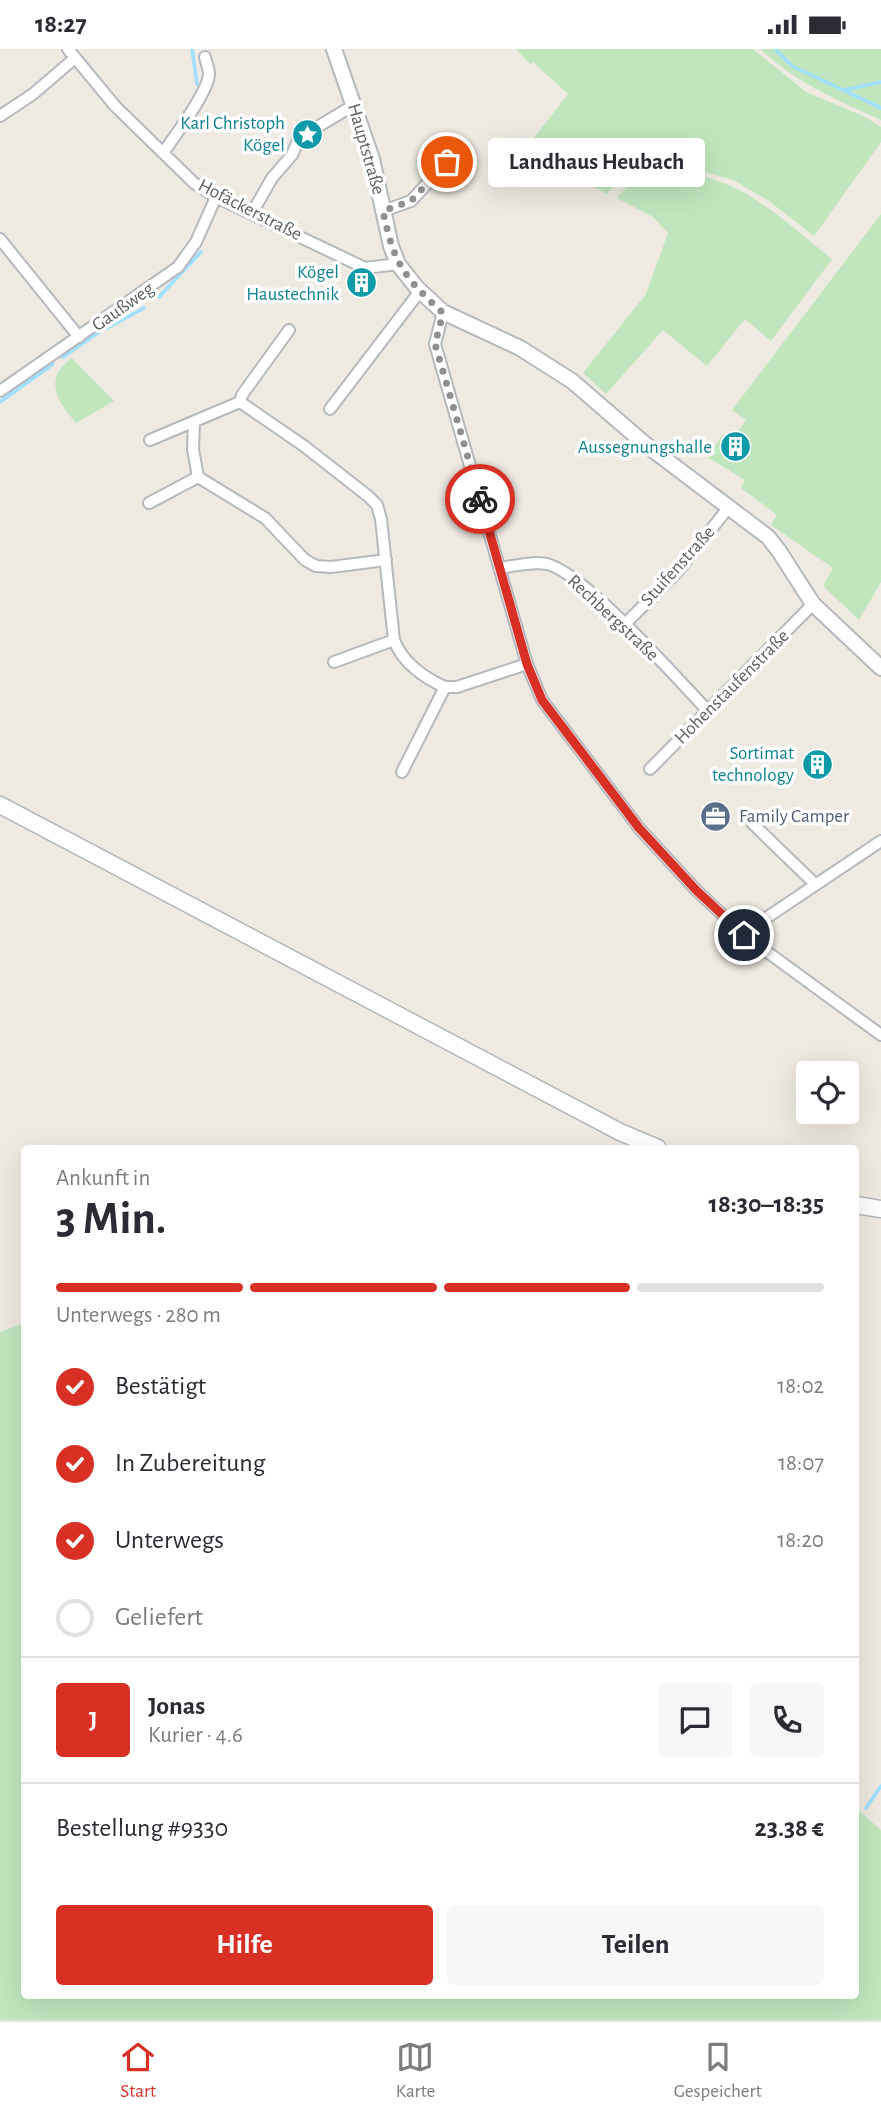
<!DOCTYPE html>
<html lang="de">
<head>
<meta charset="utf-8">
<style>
  :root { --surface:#fff; --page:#f7f7f7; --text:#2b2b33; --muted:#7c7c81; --line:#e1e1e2; --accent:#d93025 }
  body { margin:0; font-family:"Alegreya Sans",sans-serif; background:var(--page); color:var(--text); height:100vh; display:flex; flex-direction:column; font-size:26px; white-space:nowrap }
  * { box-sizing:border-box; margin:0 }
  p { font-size:23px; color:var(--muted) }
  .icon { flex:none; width:38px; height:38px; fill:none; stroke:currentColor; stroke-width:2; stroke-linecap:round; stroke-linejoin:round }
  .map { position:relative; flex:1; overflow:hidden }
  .sheet { position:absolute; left:21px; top:1096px; width:838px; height:854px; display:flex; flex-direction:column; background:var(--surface); border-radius:7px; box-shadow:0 7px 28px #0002 }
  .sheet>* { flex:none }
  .tools { position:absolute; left:796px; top:1012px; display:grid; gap:14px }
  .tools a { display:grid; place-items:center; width:63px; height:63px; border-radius:7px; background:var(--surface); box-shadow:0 7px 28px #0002; font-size:35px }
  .pin { position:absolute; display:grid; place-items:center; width:60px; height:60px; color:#fff; margin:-30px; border:4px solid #fff; border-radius:50%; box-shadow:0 2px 7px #0007 }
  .courier { position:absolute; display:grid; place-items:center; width:70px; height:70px; margin:-35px; border:5px solid #d93025; border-radius:50%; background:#fff; color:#222; box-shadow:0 2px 9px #0007 }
  .bubble { position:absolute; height:49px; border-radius:7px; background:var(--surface); box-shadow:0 7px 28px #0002; font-size:23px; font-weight:700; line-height:49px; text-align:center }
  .summary em { font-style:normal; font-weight:700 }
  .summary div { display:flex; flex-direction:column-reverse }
  .summary { display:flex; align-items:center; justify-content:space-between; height:119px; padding:0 35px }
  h1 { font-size:46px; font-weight:700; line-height:52px }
  .bar { display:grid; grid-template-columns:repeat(4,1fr); gap:10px 7px; align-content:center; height:84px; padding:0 35px }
  .bar i { height:9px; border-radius:5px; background:var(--line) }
  .bar .active { background:var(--accent) }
  .bar p { grid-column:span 4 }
  .line { display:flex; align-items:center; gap:18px; padding:0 35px; border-top:2px solid var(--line) }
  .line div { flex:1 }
  .round { display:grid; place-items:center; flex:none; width:74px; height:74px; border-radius:7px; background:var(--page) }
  ol { padding:0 35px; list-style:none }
  li { display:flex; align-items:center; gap:21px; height:77px }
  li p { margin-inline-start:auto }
  li .icon { padding:7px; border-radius:50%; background:var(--accent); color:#fff; stroke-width:4 }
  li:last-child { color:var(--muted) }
  li i { width:38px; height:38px; border:4px solid var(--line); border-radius:50% }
  .action { display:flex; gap:14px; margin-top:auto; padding:14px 35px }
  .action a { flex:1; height:80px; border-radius:7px; background:var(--accent); color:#fff; font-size:28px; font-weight:700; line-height:80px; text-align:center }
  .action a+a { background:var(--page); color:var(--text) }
  .status { display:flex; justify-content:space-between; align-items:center; height:49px; padding:0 35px; background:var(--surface); direction:ltr }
  .status svg { height:19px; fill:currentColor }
  .dock { display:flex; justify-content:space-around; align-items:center; height:98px; border-top:2px solid var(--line); background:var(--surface); font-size:19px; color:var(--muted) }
  .dock a { display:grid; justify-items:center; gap:4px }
  .dock .active { color:var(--accent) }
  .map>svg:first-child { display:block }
  .green { fill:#c1e6bd }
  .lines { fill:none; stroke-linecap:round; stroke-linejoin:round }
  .stream { stroke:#a0dfff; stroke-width:3.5 }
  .minor-casing { stroke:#b5b9bd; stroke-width:14 }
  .tertiary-casing { stroke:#b5b9bd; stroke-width:18 }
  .secondary-casing { stroke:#b4b8bd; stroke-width:19 }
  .minor { stroke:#fff; stroke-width:10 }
  .tertiary { stroke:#fff; stroke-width:14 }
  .secondary { stroke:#fff; stroke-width:16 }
  .done { stroke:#8e908f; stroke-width:7; stroke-dasharray:0 12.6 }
  .route { stroke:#d93025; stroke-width:9 }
  .labels { text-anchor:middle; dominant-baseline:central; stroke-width:7; stroke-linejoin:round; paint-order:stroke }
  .culture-label { font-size:19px; fill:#0d838f; stroke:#fff; text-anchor:end }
  .street-label { font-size:19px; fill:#5a5f63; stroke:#fff }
  .service-label { font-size:19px; fill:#4e5e75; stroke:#fff; text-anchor:start }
</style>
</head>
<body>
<div class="status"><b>18:27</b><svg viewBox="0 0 49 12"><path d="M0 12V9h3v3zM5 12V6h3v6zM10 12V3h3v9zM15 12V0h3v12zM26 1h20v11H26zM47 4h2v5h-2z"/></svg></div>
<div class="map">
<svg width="881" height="1971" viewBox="0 0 881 1971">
  <rect width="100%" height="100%" fill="#eeeae2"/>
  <path class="green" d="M516,0H753L806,43L863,67L881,78V93L814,187L769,152L733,131L640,105L607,145L578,130L557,127L506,134L502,130L568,45L533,13L530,15Z
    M760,0H881V71C838,52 795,33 760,0Z
    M648,112C678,121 712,127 741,142C774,160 803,187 832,210L771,292L745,270L707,317L663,281L606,345L583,324L646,245L668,184L653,168L617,149Z
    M881,165V533L859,571L823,537L833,519L771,476L777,466L741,439L745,431L707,408L723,385L732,391L746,371L732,361Z
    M72,309L114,352L76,374C58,353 42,330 72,309Z
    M24,1274V1946H856V1759L881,1781V1971H0V1283Z"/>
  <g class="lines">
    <path class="stream" d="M192,0L197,35
      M775,0L792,17L881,59
      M845,41L881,33
      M159,248L201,203
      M63,308L96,285L144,259
      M0,353L53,315
      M866,1759L881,1737"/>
    <defs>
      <path id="minor" d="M68,0L115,57L194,134L216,148L365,219L398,215
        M0,67L33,45L75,9
        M163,104C174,88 209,42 209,25C209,20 206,13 205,8
        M383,162L411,152L447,113
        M252,164L272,129L292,106L299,89L354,56
        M0,190L79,288
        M443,263L435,295L527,615L542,651L639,779L696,841L744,886L881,986
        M0,342L178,218L196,193L216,148
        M240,353L242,346L289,281
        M330,360L420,242
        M194,373L193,400L198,428L265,469L305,511L316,517L331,518L386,511
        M150,391L240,353L304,397L368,447L377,456L381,470L394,591C402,613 424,629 445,638
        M149,454L198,428
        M499,519C515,517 532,512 547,515C585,524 678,631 709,663
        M625,575L678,522L729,458
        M334,613L394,591
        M650,720L813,555
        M402,723L445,638H457L527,615
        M752,774L816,836
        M763,871L881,792"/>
      <path id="tertiary" d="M334,0L372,110L391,197L398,215L417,239L443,263L520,299L572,332L645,395L768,488L779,502L813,555L881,619"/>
      <path id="secondary" d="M0,756L620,1083L658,1099
        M856,1156L881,1160"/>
    </defs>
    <use href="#minor" class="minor-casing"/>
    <use href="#tertiary" class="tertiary-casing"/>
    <use href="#secondary" class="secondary-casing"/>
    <use href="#minor" class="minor"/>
    <use href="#tertiary" class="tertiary"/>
    <use href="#secondary" class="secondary"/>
  </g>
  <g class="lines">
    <path class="done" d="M447,113L411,152L383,162C394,215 403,227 443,264L435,295L480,450"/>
    <path class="route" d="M480,450L527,615L542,651L639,779L696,841L744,886"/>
  </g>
  <defs>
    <symbol id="sight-disc" viewBox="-11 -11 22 22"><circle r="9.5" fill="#0f9aa8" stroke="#fff"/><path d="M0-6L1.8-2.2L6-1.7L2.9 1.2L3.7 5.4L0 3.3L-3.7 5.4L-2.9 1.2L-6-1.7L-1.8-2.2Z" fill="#fff"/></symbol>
    <symbol id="building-disc" viewBox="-11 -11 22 22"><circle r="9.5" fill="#0f9aa8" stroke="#fff"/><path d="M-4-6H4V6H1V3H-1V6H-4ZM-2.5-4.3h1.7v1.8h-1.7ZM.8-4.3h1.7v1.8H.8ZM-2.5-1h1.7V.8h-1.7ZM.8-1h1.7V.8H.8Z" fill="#fff"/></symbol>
    <symbol id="office-disc" viewBox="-11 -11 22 22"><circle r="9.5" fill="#5c6f8a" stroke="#fff"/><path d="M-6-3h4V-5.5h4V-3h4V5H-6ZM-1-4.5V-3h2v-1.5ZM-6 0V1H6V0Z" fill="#fff"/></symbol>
  </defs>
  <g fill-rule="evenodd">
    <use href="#sight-disc" x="290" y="68" width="35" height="35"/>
    <use href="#building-disc" x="344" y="216" width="35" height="35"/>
    <use href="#building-disc" x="718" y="380" width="35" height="35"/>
    <use href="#building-disc" x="800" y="698" width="35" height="35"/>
    <use href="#office-disc" x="698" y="750" width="35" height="35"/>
  </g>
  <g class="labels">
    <g class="culture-label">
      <text x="285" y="74">Karl Christoph<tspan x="285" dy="22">Kögel</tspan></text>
      <text x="339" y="223">Kögel<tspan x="339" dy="22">Haustechnik</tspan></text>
      <text x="712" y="398">Aussegnungshalle</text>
      <text x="794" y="704">Sortimat<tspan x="794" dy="22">technology</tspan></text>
    </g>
    <g class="street-label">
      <text transform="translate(366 100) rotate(74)">Hauptstraße</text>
      <text transform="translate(250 161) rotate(27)">Hofäckerstraße</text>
      <text transform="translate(123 258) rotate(-35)">Gaußweg</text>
      <text transform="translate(678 517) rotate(-48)">Stuifenstraße</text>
      <text transform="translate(613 569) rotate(43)">Rechbergstraße</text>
      <text transform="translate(732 638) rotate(-45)">Hohenstaufenstraße</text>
    </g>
    <g class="service-label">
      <text x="739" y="767">Family Camper</text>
    </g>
  </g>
</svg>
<div class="tools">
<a><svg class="icon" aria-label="locate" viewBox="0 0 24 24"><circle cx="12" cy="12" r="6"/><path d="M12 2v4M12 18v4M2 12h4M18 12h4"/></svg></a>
</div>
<div class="pin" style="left:447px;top:113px;background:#ea580c"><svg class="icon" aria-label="bag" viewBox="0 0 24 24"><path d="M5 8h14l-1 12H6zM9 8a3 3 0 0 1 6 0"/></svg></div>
<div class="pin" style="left:744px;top:886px;background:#1f2937"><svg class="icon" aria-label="home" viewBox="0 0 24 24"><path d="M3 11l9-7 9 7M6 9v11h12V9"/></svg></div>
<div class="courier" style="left:480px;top:450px"><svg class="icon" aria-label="bike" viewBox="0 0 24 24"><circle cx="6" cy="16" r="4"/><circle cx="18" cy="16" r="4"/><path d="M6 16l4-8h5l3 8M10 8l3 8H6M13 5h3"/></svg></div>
<div class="bubble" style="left:488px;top:89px;width:217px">Landhaus Heubach</div>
<section class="sheet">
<div class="summary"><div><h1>3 Min.</h1><p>Ankunft in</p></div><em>18:30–18:35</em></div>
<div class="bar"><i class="active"></i><i class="active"></i><i class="active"></i><i></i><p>Unterwegs · 280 m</p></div>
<ol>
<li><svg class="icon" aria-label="check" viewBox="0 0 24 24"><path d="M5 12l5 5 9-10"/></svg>Bestätigt<p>18:02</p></li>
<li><svg class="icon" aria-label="check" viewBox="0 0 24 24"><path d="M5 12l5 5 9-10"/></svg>In Zubereitung<p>18:07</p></li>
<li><svg class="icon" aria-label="check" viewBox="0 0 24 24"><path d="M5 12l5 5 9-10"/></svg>Unterwegs<p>18:20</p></li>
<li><i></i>Geliefert</li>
</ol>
<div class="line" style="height:126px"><b class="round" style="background:var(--accent);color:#fff">J</b><div><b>Jonas</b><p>Kurier · 4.6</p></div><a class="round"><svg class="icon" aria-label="chat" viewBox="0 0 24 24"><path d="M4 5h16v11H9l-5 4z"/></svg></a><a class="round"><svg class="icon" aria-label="phone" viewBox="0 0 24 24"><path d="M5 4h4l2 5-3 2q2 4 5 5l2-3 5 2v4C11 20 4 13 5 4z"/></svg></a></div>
<div class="line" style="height:91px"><div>Bestellung #9330</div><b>23.38 €</b></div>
<div class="action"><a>Hilfe</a><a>Teilen</a></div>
</section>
</div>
<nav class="dock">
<a class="active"><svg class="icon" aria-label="home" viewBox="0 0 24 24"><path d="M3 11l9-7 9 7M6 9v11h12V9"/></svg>Start</a>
<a><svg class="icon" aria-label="map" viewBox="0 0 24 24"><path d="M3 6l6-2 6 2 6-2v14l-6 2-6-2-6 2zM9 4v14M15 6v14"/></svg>Karte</a>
<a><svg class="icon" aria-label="saved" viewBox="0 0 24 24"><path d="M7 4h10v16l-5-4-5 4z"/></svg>Gespeichert</a>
</nav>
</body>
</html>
